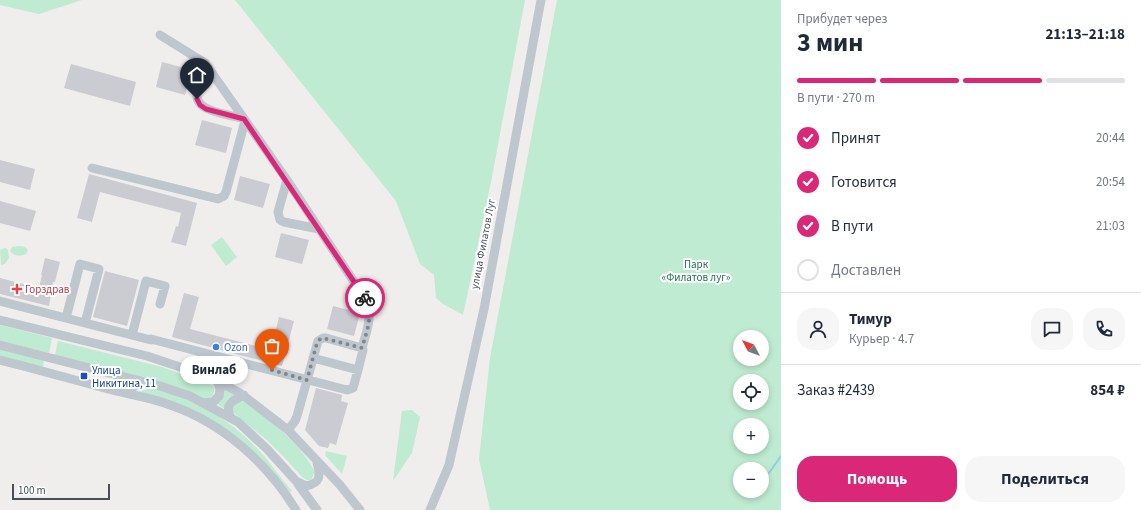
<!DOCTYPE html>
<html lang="ru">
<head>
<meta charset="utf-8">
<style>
  :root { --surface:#fff; --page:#f6f6f7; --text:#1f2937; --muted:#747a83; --line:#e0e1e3; --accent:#db2777 }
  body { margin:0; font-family:"Source Sans 3",sans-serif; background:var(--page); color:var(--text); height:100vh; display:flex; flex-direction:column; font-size:15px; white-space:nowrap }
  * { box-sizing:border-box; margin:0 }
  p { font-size:13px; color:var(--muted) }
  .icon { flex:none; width:22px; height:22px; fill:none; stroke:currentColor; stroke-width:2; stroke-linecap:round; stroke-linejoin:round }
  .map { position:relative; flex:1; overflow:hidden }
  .details { display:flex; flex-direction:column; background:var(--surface); width:360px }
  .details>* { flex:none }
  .needle { width:26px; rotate:311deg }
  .buttons { position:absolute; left:733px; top:330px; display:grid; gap:8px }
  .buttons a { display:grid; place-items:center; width:36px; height:36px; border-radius:50%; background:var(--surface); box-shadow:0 2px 6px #0003; font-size:20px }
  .scale { position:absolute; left:12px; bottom:10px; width:98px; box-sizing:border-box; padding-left:4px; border:2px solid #474f59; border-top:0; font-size:11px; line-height:14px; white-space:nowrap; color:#474f59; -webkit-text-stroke:3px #fff; paint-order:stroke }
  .pin { position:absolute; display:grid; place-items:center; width:34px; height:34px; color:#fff; margin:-41px -17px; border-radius:50% 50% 50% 0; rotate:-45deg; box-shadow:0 0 4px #0007 }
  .pin .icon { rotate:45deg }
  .courier { position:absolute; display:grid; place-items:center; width:40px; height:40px; margin:-20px; border:3px solid #db2777; border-radius:50%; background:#fff; color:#222; box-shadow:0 1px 5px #0007 }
  .bubble { position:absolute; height:28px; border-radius:14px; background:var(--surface); box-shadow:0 2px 6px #0003; font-size:13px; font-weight:700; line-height:28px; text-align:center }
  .summary em { font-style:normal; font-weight:700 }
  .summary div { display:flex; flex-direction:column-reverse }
  .summary { display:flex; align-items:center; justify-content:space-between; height:68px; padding:0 16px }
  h1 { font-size:26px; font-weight:700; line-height:30px }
  .bar { display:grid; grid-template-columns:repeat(4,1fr); gap:6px 4px; align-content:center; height:48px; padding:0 16px }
  .bar i { height:5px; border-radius:3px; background:var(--line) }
  .bar .on { background:var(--accent) }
  .bar p { grid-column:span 4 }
  .line { display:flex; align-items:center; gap:10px; padding:0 16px; border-top:1px solid var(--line) }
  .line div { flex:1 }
  .round { display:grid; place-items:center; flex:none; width:42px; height:42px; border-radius:16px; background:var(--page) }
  ol { padding:0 16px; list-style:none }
  li { display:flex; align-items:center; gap:12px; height:44px }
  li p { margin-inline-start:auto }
  li .icon { padding:4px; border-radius:50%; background:var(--accent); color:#fff; stroke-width:4 }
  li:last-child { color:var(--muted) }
  li i { width:22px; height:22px; border:2px solid var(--line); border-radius:50% }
  .cta { display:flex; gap:8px; margin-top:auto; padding:8px 16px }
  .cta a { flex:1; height:46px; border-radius:16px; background:var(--accent); color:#fff; font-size:16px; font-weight:700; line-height:46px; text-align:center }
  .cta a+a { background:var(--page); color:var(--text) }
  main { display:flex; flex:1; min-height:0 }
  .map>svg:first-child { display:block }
  .green { fill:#beebd1; fill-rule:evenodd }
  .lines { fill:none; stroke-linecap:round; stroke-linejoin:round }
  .stream { stroke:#8ecee4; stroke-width:2 }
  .building { fill:#caccd1 }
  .minor { stroke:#bfc7ce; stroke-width:9 }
  .done { stroke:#82868d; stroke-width:4; stroke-dasharray:0 7.2 }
  .route { stroke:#db2777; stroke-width:5 }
  .health-dot { fill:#e0444e; stroke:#fff; stroke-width:1.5 }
  .shop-dot { fill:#3f7fe0; stroke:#fff; stroke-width:1.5 }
  .transit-dot { fill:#1a4fb4; stroke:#fff; stroke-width:1.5 }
  .labels { text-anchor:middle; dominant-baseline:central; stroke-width:4; stroke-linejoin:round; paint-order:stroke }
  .street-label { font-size:11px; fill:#474f59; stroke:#fff }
  .park-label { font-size:11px; fill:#1d744d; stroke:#fff }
  .health-label { font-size:11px; fill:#be3a42; stroke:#fff; text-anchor:start }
  .shop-label { font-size:11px; fill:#366cbe; stroke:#fff; text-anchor:start }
  .transit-label { font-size:11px; fill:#164399; stroke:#fff; text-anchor:start }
</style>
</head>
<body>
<main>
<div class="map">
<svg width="781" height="510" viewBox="0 0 781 510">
  <rect width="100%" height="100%" fill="#f0eded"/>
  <path class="green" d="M0,0H82L39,14L0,5Z
    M235,0H525L491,182L463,315L443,304L436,298L434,275L420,264L396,201Z
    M557,0H781V510H490L479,459L490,358ZM740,337H762V359H740ZM740,381H762V403H740ZM740,425H762V447H740ZM740,469H762V491H740Z
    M222,237L237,257L226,266L211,245Z
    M20,246L25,247L28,250L26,254C20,257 14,256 10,251L12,247Z
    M5,248L8,250L9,258L5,264L1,265L0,250Z
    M0,325L52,338L49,353L0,341Z
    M58,341L162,367L212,385L214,387C215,394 212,398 206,400L55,355Z
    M0,349L44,360L43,367L0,356Z
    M106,380L122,381L131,383L118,387L105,384Z
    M151,388C195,397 236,423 265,457C274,468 282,480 292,491L290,492L259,457L236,436L211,419L140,392L139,391Z
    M224,390L234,395C228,397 224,403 225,409L215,403Z
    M239,401H243C269,419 301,444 315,472L311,480H307L302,477L283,456L268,441L235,414L233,412V408Z
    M412,410L420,417L412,453L393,481L402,411Z
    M326,451L347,456L342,474L325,455Z"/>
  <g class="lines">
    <path class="stream" d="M769,473L781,456"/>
  </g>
  <path class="building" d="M162,62L192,70L185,95L156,87Z
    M71,64L136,82L130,106L64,88Z
    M202,120L232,128L226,153L195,145Z
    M0,160L35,169L30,190L0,182Z
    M89,174L197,203L186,246L171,242L176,226L178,227L181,213L100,192L92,222L77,218Z
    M240,176L270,184L263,208L234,200Z
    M0,201L36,211L30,231L0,223Z
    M281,233L309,240L302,264L275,257Z
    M45,258L60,262L55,282H53L49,306L0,294V278L39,288L42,275H41Z
    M105,271L139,280L127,326L93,317Z
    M184,293L199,297L190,329L271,350L279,317L294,321L282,366L172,337Z
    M333,306L360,313L354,336L327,329Z
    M316,388L342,395L341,401L348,403L336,445L330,443L328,448L319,446L305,430Z"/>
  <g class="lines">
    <path class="minor" d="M160,35L205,63L287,180L364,297C374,316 367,329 362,348L326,338H323L318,341L297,416L295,421L288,430
      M205,63C203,72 196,88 197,97C198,112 232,115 244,119
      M92,168L218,199L224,196L226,192L245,121
      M287,180L278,212L280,220L284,222L319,229
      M0,301L151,340
      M66,318L80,264L99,269L85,323
      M0,320L147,356L186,369L217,381L240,393L288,430L340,485L360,510
      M132,335L146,281L165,286L160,304
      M151,339L347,390L353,388L358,370
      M0,345L160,386L190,396L238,422L267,449L296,481L306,486C320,483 321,477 317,463
      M313,358L358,370L363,350L362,348
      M0,360C37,369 74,380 112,390C131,395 152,398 170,405C223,423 267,463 296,510
      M119,390L133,387L142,382
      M203,403L213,402L219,396L220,389L217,381
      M231,418C224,405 232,400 244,395
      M298,484L317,510
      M430,510L449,465L484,309L541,0"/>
  </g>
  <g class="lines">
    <path class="done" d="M272,370L307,380L317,343L319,340L323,338L362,348C367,330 374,315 365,298"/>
    <path class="route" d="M197,99L200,105L206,109L244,119L365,298"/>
  </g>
  <path class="health-dot" d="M15 283h4v4h4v4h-4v4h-4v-4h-4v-4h4z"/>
  <circle class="shop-dot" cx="216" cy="347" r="4"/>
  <rect class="transit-dot" x="80" y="372" width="8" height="8" rx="2"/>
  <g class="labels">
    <g class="street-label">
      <text transform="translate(483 244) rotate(-79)">улица Филатов Луг</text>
    </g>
    <g class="park-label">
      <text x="696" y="264">Парк<tspan x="696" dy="13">«Филатов луг»</tspan></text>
    </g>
    <g class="health-label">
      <text x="25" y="289">Горздрав</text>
    </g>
    <g class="shop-label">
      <text x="224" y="347">Ozon</text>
    </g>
    <g class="transit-label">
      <text x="92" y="370">Улица<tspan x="92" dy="13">Никитина, 11</tspan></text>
    </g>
  </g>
</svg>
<div class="buttons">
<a><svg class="needle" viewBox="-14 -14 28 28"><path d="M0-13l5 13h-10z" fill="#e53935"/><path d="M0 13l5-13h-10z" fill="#747a83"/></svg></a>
<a><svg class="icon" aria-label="locate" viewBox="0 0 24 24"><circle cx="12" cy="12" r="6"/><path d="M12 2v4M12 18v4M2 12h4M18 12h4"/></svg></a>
<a>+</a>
<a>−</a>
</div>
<div class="scale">100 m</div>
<div class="pin" style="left:272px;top:370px;background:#ea580c"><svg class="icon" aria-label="bag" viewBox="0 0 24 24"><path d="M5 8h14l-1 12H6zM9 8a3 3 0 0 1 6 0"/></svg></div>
<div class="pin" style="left:197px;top:99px;background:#1f2937"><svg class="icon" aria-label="home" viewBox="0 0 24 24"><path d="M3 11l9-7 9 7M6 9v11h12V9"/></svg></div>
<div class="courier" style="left:365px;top:298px"><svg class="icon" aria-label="bike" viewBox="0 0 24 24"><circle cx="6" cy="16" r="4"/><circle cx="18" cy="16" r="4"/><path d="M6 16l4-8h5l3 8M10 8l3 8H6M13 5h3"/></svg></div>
<div class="bubble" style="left:180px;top:356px;width:68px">Винлаб</div>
</div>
<section class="details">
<div class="summary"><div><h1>3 мин</h1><p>Прибудет через</p></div><em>21:13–21:18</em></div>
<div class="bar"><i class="on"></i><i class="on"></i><i class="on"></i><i></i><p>В пути · 270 m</p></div>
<ol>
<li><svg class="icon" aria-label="check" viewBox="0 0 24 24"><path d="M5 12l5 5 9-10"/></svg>Принят<p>20:44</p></li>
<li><svg class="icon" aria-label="check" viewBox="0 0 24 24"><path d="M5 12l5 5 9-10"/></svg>Готовится<p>20:54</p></li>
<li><svg class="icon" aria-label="check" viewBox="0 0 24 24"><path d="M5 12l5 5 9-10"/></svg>В пути<p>21:03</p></li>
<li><i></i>Доставлен</li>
</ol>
<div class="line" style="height:72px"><a class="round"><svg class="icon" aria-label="person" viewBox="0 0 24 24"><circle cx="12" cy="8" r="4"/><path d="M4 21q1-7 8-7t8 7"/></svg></a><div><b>Тимур</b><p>Курьер · 4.7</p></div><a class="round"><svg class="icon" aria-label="chat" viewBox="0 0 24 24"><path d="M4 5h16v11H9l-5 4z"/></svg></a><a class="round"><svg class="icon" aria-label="phone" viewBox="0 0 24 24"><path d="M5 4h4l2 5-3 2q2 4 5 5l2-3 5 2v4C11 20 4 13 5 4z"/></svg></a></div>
<div class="line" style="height:52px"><div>Заказ #2439</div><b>854 ₽</b></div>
<div class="cta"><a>Помощь</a><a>Поделиться</a></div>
</section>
</main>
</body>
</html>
